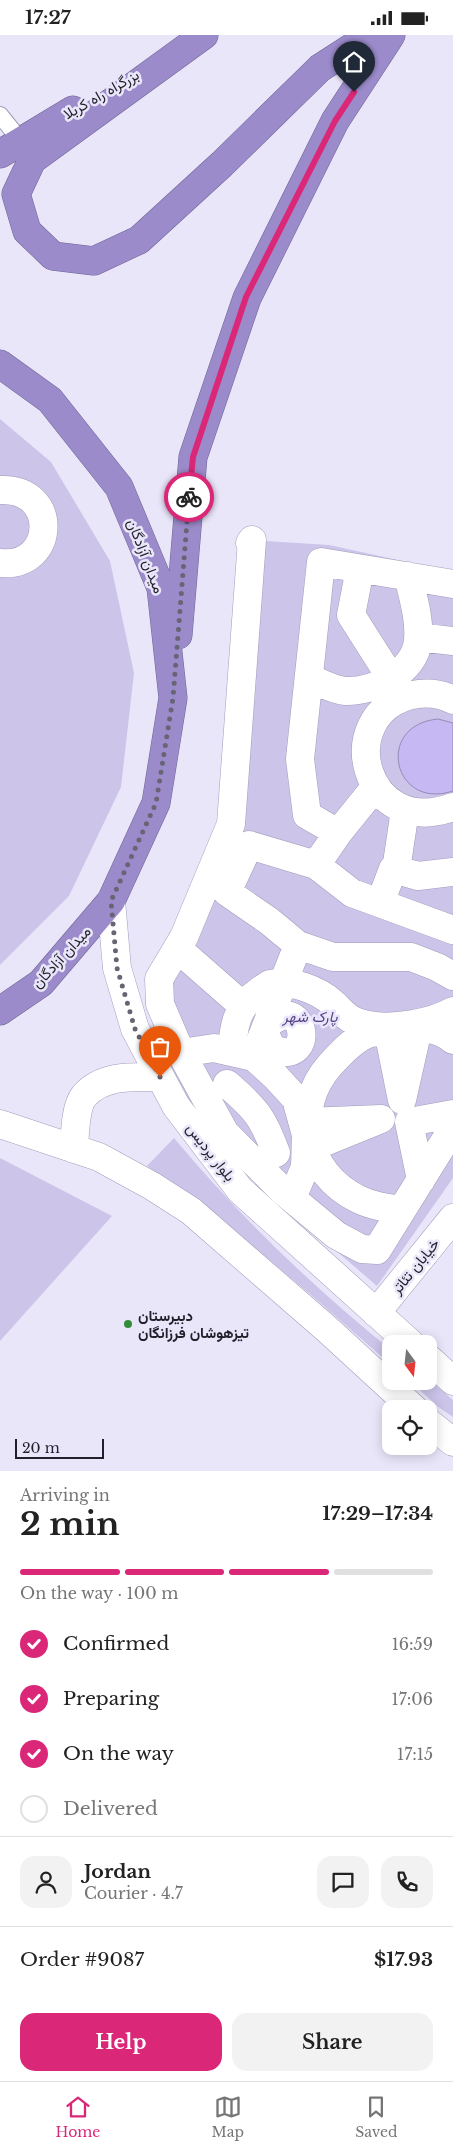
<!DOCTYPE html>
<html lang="en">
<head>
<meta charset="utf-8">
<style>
  :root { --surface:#fff; --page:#f2f2f2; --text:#222; --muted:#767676; --line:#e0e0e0; --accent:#db2777 }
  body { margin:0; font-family:"Libre Baskerville",Vazirmatn,serif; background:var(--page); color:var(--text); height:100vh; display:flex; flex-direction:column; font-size:19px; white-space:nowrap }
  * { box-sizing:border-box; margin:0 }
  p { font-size:16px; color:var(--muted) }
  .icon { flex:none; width:28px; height:28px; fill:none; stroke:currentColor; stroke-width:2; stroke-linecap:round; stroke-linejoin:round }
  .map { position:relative; height:1436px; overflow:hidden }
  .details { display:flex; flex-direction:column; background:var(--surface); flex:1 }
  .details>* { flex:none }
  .needle { width:32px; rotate:165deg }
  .controls { position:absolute; left:382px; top:1300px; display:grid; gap:10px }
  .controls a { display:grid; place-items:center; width:55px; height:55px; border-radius:10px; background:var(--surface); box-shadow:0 2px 12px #0003; font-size:25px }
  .scale { position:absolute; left:15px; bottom:12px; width:89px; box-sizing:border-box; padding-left:5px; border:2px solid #211f2a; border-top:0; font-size:14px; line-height:18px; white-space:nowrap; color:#211f2a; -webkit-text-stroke:4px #eae6fa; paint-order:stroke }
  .pin { position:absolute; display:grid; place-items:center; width:42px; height:42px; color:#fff; margin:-51px -21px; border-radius:50% 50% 50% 0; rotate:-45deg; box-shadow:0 0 5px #0007 }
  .pin .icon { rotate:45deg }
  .courier { position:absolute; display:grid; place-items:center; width:50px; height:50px; margin:-25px; border:4px solid #db2777; border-radius:50%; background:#fff; color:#222; box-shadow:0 1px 6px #0007 }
  .overview em { font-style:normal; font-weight:700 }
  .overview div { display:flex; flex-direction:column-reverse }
  .overview { display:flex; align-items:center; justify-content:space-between; height:85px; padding:0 20px }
  h1 { font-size:32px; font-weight:700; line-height:38px }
  .bar { display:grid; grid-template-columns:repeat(4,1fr); gap:8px 5px; align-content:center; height:60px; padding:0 20px }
  .bar i { height:6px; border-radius:4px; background:var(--line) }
  .bar .active { background:var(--accent) }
  .bar p { grid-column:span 4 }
  .line { display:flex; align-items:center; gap:12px; padding:0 20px; border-top:1px solid var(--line) }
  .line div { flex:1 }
  .round { display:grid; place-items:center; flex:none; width:52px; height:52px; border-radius:15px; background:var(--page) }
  ol { padding:0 20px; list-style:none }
  li { display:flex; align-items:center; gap:15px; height:55px }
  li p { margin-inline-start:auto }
  li .icon { padding:5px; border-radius:50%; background:var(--accent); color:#fff; stroke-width:4 }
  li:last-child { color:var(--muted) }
  li i { width:28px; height:28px; border:2px solid var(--line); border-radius:50% }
  .action { display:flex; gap:10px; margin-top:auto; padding:10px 20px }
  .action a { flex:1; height:58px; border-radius:15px; background:var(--accent); color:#fff; font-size:20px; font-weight:700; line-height:58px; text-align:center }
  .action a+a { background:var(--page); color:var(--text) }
  .status { display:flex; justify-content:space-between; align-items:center; height:35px; padding:0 25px; background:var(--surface); direction:ltr }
  .status svg { height:14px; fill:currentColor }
  .dock { display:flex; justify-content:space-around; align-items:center; height:70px; border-top:1px solid var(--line); background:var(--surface); font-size:14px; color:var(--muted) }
  .dock a { display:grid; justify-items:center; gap:2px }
  .dock .active { color:var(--accent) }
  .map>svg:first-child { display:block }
  .green { fill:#ccc4e9 }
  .water { fill:#c6b9f3; stroke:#948bb7 }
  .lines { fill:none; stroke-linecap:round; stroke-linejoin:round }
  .lane-casing { stroke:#a39cbb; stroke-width:18 }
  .street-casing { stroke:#a39cbb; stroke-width:29 }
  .secondary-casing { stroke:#a39cbb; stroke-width:29 }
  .highway-casing { stroke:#706593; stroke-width:29 }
  .lane { stroke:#fff; stroke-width:16 }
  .street { stroke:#fff; stroke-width:28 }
  .secondary { stroke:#fff; stroke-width:28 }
  .highway { stroke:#9b8bcb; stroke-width:28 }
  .done { stroke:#676573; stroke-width:5; stroke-dasharray:0 9 }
  .route { stroke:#db2777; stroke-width:6 }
  .poi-dot { fill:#338c3c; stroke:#eae6fa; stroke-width:2 }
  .labels { text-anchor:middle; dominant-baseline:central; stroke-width:5; stroke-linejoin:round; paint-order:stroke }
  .street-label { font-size:15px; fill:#211f2a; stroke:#eae6fa }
  .park-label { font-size:15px; font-style:italic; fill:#543f85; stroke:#eae6fa }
  .poi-label { font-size:15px; font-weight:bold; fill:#211f2a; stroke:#eae6fa; text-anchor:start }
</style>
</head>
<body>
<div class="status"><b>17:27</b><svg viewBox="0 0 49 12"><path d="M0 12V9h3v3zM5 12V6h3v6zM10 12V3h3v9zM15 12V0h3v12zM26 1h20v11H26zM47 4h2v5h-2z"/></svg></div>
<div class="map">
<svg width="453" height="1436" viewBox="0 0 453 1436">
  <rect width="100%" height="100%" fill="#eae6fa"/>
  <path class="green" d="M0,384L51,427L110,526L134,638L121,752L69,861L0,930Z
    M252,505L329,510L453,537V1143L377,1251L247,1139L185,1063L166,1019L165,959L242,788Z
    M174,1103C238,1180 313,1252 391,1315V1330C312,1260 233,1192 147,1131Z
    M0,1123L112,1181L0,1306Z
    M429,1345L453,1365V1382L437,1371L410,1346Z"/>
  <path class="water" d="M438,684L453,688V756C393,776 374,690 438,684Z"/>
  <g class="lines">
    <defs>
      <path id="lane" d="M0,80L21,106"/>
      <path id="street" d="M0,455C60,452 56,534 0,528
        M360,534L351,580L391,643
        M453,549L321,527L300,724L307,780L338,798L316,830L249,810L227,857L269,886L298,910L254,1022L214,1013L181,1018L225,1098L284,1157L336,1200L362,1214L377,1215L453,1093
        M418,602L453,606
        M309,643C319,647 333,655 345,656C373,657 414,638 418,606C420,584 413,562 408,541
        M453,665C440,658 427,657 412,660C332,679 363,805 453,772
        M338,798L376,751
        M316,830L352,858L453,895
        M396,835L405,775
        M380,868L393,834L418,841L453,837
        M298,910L333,922H411L437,932L453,941
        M178,914L243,971
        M265,995C267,1004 269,1013 279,1016C315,1027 305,955 267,990
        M388,996L402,1065L418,994
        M232,1017C233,994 236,972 257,958C261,955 266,951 270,949C290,944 319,955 334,969C346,981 349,986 368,990C392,995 432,988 453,976
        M181,1018L160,969L159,944L184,902L231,789L252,505L250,508
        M254,1022L275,1041L296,1064L306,1100L305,1132L292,1163
        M227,1049C255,1073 263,1082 276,1118
        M307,1087L381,1084L312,1112
        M421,1145L409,1087L453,1079
        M402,1175C387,1173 372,1171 358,1164C305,1138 291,1074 330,1030C340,1019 352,1006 365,1000C376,995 391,996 403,995C423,994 436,991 453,1005"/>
      <path id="secondary" d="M111,866L117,933L135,994L176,1071L240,1155L411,1309
        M0,1089L99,1122L152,1151L191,1176L328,1295L414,1374
        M74,1114C75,1100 75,1072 84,1061C103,1039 134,1042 160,1042
        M376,1278L453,1183
        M429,1324L453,1346
        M429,1388L453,1407"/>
      <path id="highway" d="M204,0L32,125L16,159L27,196L53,221L94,226L139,205L222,129L320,33L371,0
        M0,119L73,75
        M0,329L50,365L119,452L161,553L173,663L156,768L111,866L41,948L0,976
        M178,600L193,422L247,263L335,86L391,0"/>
    </defs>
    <use href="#lane" class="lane-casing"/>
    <use href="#street" class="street-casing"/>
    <use href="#secondary" class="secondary-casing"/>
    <use href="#highway" class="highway-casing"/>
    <use href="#lane" class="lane"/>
    <use href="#street" class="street"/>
    <use href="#secondary" class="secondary"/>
    <use href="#highway" class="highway"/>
  </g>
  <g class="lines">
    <path class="done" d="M160,1042L135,994L117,933L111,866L156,768L173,663L189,462"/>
    <path class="route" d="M189,462L193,422L246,262L335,86L354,57"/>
  </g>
  <circle class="poi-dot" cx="128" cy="1289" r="5"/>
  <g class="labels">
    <g class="street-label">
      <text transform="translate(101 59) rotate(-30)">بزرگراه راه کربلا</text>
      <text transform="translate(146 521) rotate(69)">میدان آزادگان</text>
      <text transform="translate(61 922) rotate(-47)">میدان آزادگان</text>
      <text transform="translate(211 1117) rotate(52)">بلوار پردیس</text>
      <text transform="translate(415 1231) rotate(-51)">خیابان تئاتر</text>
    </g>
    <g class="park-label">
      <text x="310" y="981">پارک شهر</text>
    </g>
    <g class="poi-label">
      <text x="138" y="1280">دبیرستان<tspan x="138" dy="17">تیزهوشان فرزانگان</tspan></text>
    </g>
  </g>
</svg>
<div class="controls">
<a><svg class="needle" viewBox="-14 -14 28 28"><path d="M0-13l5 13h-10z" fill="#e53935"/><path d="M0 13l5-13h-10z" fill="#767676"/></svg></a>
<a><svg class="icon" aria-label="locate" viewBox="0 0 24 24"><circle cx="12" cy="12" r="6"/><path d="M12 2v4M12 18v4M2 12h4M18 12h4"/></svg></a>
</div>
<div class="scale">20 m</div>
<div class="pin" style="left:160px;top:1042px;background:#ea580c"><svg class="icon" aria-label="bag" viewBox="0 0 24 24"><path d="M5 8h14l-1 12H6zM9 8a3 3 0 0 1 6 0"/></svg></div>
<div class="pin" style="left:354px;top:57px;background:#1f2937"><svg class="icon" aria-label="home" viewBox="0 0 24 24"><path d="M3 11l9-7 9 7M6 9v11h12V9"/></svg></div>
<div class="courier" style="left:189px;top:462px"><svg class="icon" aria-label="bike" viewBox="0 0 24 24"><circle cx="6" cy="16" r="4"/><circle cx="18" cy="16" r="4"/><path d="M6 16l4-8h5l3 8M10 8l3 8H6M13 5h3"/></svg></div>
</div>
<section class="details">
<div class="overview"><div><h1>2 min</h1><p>Arriving in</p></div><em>17:29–17:34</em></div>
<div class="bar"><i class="active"></i><i class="active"></i><i class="active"></i><i></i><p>On the way · 100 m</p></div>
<ol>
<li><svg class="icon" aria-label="check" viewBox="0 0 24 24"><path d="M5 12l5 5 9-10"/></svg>Confirmed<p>16:59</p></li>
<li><svg class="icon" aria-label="check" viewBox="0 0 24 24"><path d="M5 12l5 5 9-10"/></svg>Preparing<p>17:06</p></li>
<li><svg class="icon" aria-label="check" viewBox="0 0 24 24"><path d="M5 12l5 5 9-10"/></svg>On the way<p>17:15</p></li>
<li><i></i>Delivered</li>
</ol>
<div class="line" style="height:90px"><a class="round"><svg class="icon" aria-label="person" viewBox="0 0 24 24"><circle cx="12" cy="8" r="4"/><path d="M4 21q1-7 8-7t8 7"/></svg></a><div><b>Jordan</b><p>Courier · 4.7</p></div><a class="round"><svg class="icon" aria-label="chat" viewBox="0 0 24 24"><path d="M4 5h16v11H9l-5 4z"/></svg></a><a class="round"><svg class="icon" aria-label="phone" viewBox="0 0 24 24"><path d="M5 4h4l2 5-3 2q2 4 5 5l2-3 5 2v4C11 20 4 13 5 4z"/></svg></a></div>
<div class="line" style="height:65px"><div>Order #9087</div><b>$17.93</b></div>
<div class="action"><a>Help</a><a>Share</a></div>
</section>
<nav class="dock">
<a class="active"><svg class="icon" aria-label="home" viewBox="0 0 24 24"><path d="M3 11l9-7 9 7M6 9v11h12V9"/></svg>Home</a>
<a><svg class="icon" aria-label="map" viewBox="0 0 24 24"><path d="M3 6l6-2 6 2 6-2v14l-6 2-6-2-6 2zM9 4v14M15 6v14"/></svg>Map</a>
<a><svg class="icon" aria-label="saved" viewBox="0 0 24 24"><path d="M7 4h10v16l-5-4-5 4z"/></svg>Saved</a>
</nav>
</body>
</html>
